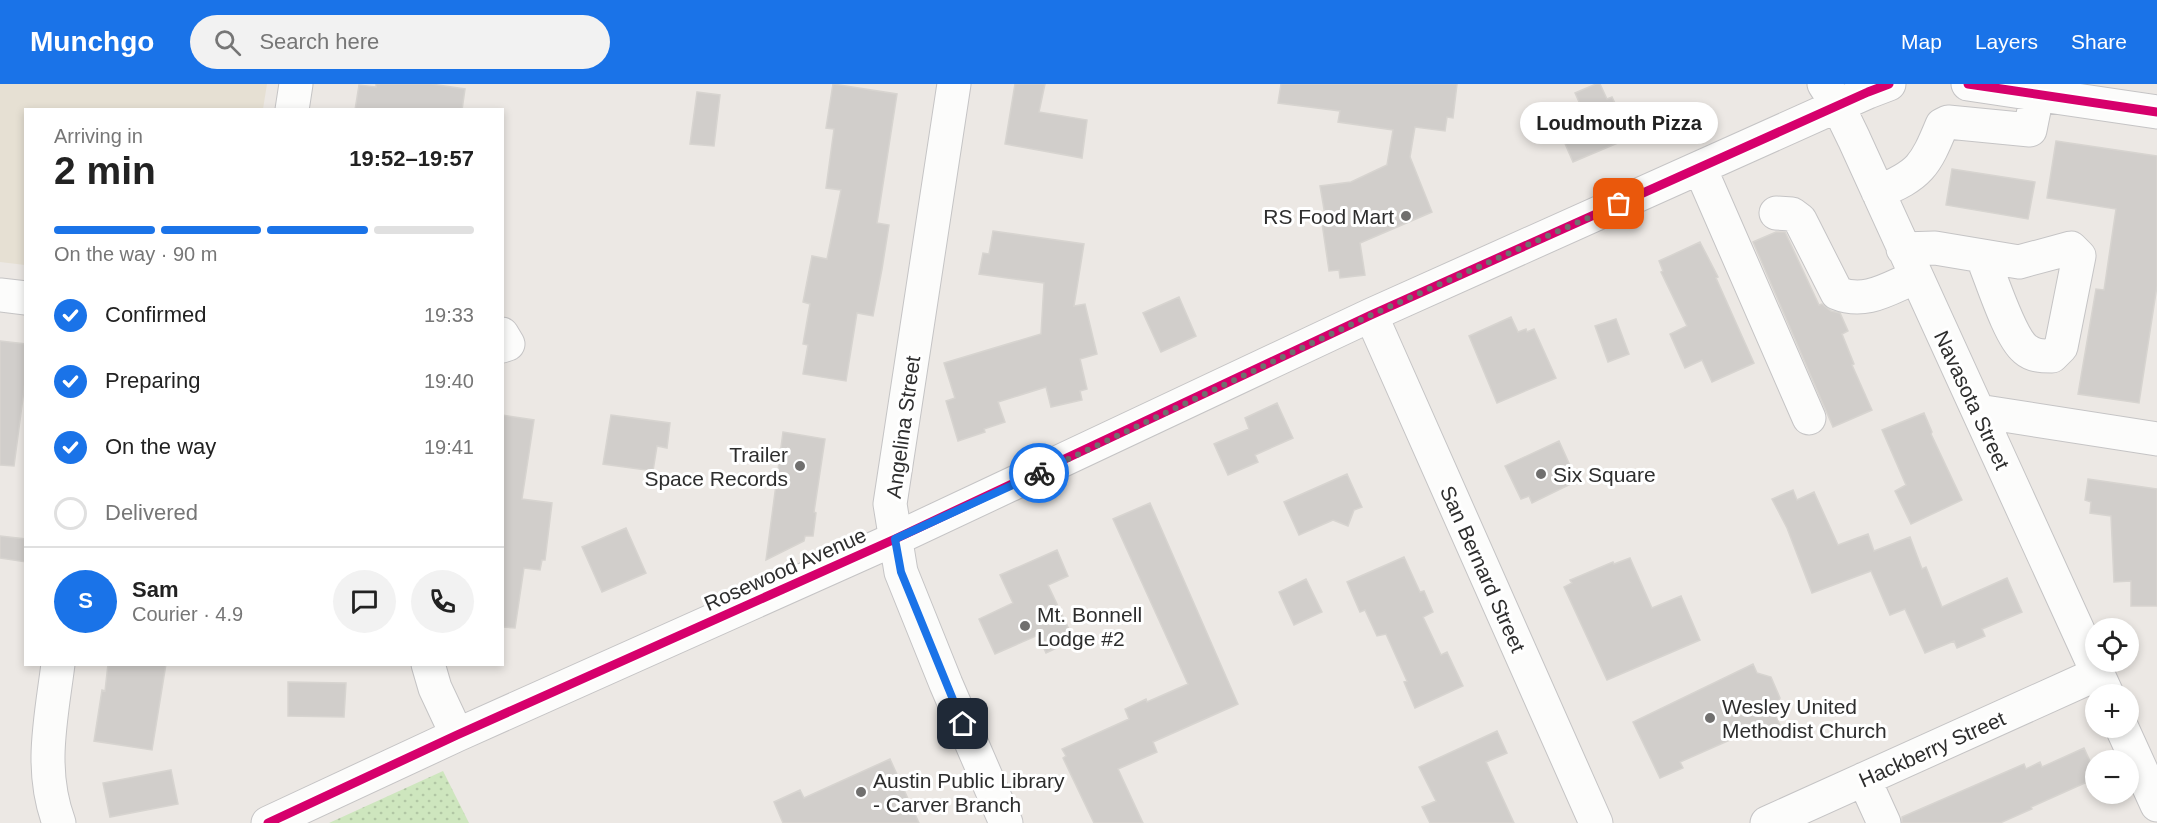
<!DOCTYPE html>
<html lang="en">
<head>
<meta charset="utf-8">
<style>
  :root { --surface:#fff; --page:#f2f2f2; --text:#222; --muted:#767676; --line:#e0e0e0; --accent:#1a73e8 }
  body { margin:0; font-family:Helvetica,sans-serif; background:var(--page); color:var(--text); height:100vh; display:flex; flex-direction:column; font-size:22px; white-space:nowrap }
  * { box-sizing:border-box; margin:0 }
  p { font-size:20px; color:var(--muted) }
  .icon { flex:none; width:33px; height:33px; fill:none; stroke:currentColor; stroke-width:2; stroke-linecap:round; stroke-linejoin:round }
  .map { position:relative; flex:1; overflow:hidden }
  .details { position:absolute; left:24px; top:24px; width:480px; height:558px; display:flex; flex-direction:column; background:var(--surface); border-radius:0px; box-shadow:0 3px 9px #0003 }
  .details>* { flex:none }
  .controls { position:absolute; left:2085px; top:534px; display:grid; gap:12px }
  .controls a { display:grid; place-items:center; width:54px; height:54px; border-radius:50%; background:var(--surface); box-shadow:0 3px 9px #0003; font-size:30px }
  .pin { position:absolute; display:grid; place-items:center; width:51px; height:51px; color:#fff; margin:-26px; border-radius:12px; box-shadow:0 3px 9px #0006 }
  .courier { position:absolute; display:grid; place-items:center; width:60px; height:60px; margin:-30px; border:4px solid #1a73e8; border-radius:50%; background:#fff; color:#222; box-shadow:0 2px 8px #0007 }
  .bubble { position:absolute; height:42px; border-radius:21px; background:var(--surface); box-shadow:0 3px 9px #0003; font-size:20px; font-weight:600; line-height:42px; text-align:center }
  .headline em { font-style:normal; font-weight:600 }
  .headline div { display:flex; flex-direction:column-reverse }
  .headline { display:flex; align-items:center; justify-content:space-between; height:102px; padding:0 30px }
  h1 { font-size:39px; font-weight:600; line-height:45px }
  .bar { display:grid; grid-template-columns:repeat(4,1fr); gap:9px 6px; align-content:center; height:72px; padding:0 30px }
  .bar i { height:8px; border-radius:4px; background:var(--line) }
  .bar .current { background:var(--accent) }
  .bar p { grid-column:span 4 }
  .line { display:flex; align-items:center; gap:15px; padding:0 30px; border-top:2px solid var(--line) }
  .line div { flex:1 }
  .round { display:grid; place-items:center; flex:none; width:63px; height:63px; border-radius:32px; background:var(--page) }
  ol { padding:0 30px; list-style:none }
  li { display:flex; align-items:center; gap:18px; height:66px }
  li p { margin-inline-start:auto }
  li .icon { padding:6px; border-radius:50%; background:var(--accent); color:#fff; stroke-width:4 }
  li:last-child { color:var(--muted) }
  li i { width:33px; height:33px; border:3px solid var(--line); border-radius:50% }
  header { display:flex; align-items:center; gap:36px; box-sizing:border-box; height:84px; padding:0 30px; background:var(--accent); color:#fff }
  header strong { font-size:28px }
  nav { display:flex; gap:33px; margin-inline-start:auto; font-size:21px }
  .search { width:420px; height:54px; background:var(--page); display:flex; align-items:center; gap:15px; box-sizing:border-box; padding:0 21px; border-radius:33px; color:var(--muted); font-size:22px }
  .map>svg:first-child { display:block }
  .education { fill:#e6e0d3 }
  .grass { fill:url(#grass-dots) }
  .building { fill:#d1cecb; stroke:#d7d4d0; stroke-width:1.5 }
  .lines { fill:none; stroke-linecap:round; stroke-linejoin:round }
  .minor-casing { stroke:#c5c4c5; stroke-width:35 }
  .minor { stroke:#fcfcfb; stroke-width:33 }
  .cycleway-casing { stroke:#fff; stroke-width:13 }
  .cycleway { stroke:#d6006c; stroke-width:9 }
  .done { stroke:#706f6e; stroke-width:6; stroke-dasharray:0 10.8 }
  .route { stroke:#1a73e8; stroke-width:8 }
  .poi-dot { fill:#706f6e; stroke:#fff; stroke-width:2 }
  .labels { text-anchor:middle; dominant-baseline:central; stroke-width:6; stroke-linejoin:round; paint-order:stroke }
  .poi-label { font-size:21px; fill:#2e2e2e; stroke:#fff; text-anchor:start }
  .street-label { font-size:21px; fill:#2e2e2e; stroke:#fff }
</style>
</head>
<body>
<header>
<strong>Munchgo</strong>
<div class="search"><svg class="icon" aria-label="search" viewBox="0 0 24 24"><circle cx="10" cy="10" r="6"/><path d="M15 15l6 6"/></svg>Search here</div>
<nav><a>Map</a><a>Layers</a><a>Share</a></nav>
</header>
<div class="map">
<svg width="2157" height="739" viewBox="0 0 2157 739">
  <defs>
    <pattern id="grass-dots" width="8" height="8" patternUnits="userSpaceOnUse" patternTransform="scale(1.5)"><rect width="8" height="8" fill="#cee6be"/><path d="M2 2h.1M6 6h.1" fill="none" stroke="#b1c6a4" stroke-width="1.8" stroke-linecap="round"/></pattern>
  </defs>
  <rect width="100%" height="100%" fill="#ece8e4"/>
  <path class="education" d="M0,0H267L263,25L26,26L25,181L0,178Z"/>
  <path class="grass" d="M443,687L469,739H329Z"/>
  <path class="building" d="M376,0H431L465,5L462,26H355L359,1L376,3Z
    M833,0L897,10L877,139L889,141L882,185L873,232L857,229L846,297L803,290L808,261L803,260L810,220L803,218L812,172L827,175L841,106L826,104L834,45L826,44Z
    M1015,0H1045L1039,28L1087,36L1082,74L1005,60Z
    M1281,0H1457L1453,34L1447,33L1445,47L1415,43L1410,73L1432,128L1360,159L1365,191L1340,194L1339,186L1329,187L1321,132L1325,131L1320,102L1351,98L1387,81L1393,46L1338,38L1340,27L1278,19Z
    M1596,0H1600L1607,15L1612,13L1621,32L1618,33L1627,55L1573,78L1556,39L1583,27L1575,9Z
    M697,8L720,11L714,62L690,60Z
    M2056,57L2157,72V202L2139,319L2078,310L2096,205L2104,206L2116,125L2047,114Z
    M1952,85L2035,98L2028,135L1946,121Z
    M993,147L1084,160L1074,222L1085,220L1097,270L1080,275L1087,305L1080,307L1082,316L1051,323L1046,303L998,318L1005,338L984,345L985,348L958,357L946,317L955,314L944,279L1041,250L1044,199L979,190L983,169L989,170Z
    M1776,148H1785L1819,221L1822,220L1831,227L1840,229L1848,247L1842,250L1854,280L1852,281L1872,326L1833,343L1753,158Z
    M1700,158L1718,193L1716,194L1754,279L1712,298L1702,276L1685,284L1670,250L1687,242L1661,188L1663,187L1659,177Z
    M1179,213L1196,252L1161,268L1143,229Z
    M1511,233L1518,248L1526,245L1527,248L1534,245L1556,294L1497,319L1469,252Z
    M1616,235L1629,270L1608,278L1595,242Z
    M0,257L26,260V291L14,382L0,381Z
    M1277,319L1293,354L1255,371L1258,378L1228,391L1214,360L1249,345L1245,334Z
    M1924,329L1932,348L1931,350L1962,416L1911,440L1895,407L1906,401L1882,346Z
    M502,331L534,336L522,415L552,419L545,476H542L540,486L524,484L515,544L502,543Z
    M611,331L670,339L667,364L657,362L653,387L603,380Z
    M783,348L825,355L814,428L816,429L813,452H805L804,457L766,476Z
    M1559,357L1577,397L1532,419L1529,412L1521,415L1505,382Z
    M1347,390L1362,423L1354,426L1348,442L1333,436L1299,451L1284,418Z
    M2088,395L2157,405V522H2131V497L2114,498L2111,432L2090,429L2091,418L2085,416Z
    M1793,406L1797,416L1814,408L1838,461L1868,450L1874,467L1910,453L1922,485L1926,483L1942,523L2007,494L2022,528L1982,545L1985,552L1957,564L1954,557L1925,569L1905,525L1890,531L1871,487L1812,509L1787,444L1772,415Z
    M1150,419L1238,620L1153,658L1157,668L1118,685L1143,739H1094L1063,674L1066,672L1062,665L1129,635L1125,625L1146,615L1147,618L1188,600L1113,435Z
    M626,444L646,489L602,508L582,463Z
    M0,452L26,455V478L0,474Z
    M1057,466L1068,492L1048,501L1074,556L1046,569L1038,551L995,570L979,535L1013,519L1000,491Z
    M1404,473L1420,508L1424,507L1433,528L1423,533L1441,571L1447,568L1463,602L1415,624L1404,598L1407,597L1386,550L1377,552L1365,526L1360,528L1347,498Z
    M1630,474L1652,524L1681,512L1700,556L1607,596L1564,503L1572,499L1570,496L1613,478L1614,480Z
    M1306,495L1322,528L1294,541L1279,508Z
    M108,580H166L152,666L94,657L102,606L105,607Z
    M1753,580L1757,589L1771,593L1780,614L1774,628L1780,641L1760,650L1757,644L1680,678L1683,684L1660,694L1633,638Z
    M288,598L346,599L344,633L288,632Z
    M1497,647L1507,669L1486,678L1514,739H1430L1422,723L1436,717L1419,683Z
    M2084,664L2096,690V694L2031,723L2032,725L2000,739H1902V733L2024,680L2026,685L2040,678L2042,683Z
    M890,675L919,739H783L774,718L800,706L804,714Z
    M171,686L178,720L110,733L103,699Z"/>
  <g class="lines">
    <defs>
      <path id="minor" d="M954,0L890,420L901,488L946,600L1006,739
        M1824,0L1838,22L1854,55L2107,610
        M1968,0L2157,28
        M292,26L296,0
        M1700,84L1809,334
        M1878,108C1920,91 1925,82 1942,41L1948,38L2030,46L2037,11V0
        M1776,129L1792,130L1800,136L1837,209C1866,221 1889,204 1916,193
        M1903,165L1935,164L2019,178L2071,164L2079,172L2061,263L2052,272C2042,272 2033,272 2025,265C2009,252 1991,193 1982,172
        M0,211L26,214
        M1371,231L1596,739
        M502,250L508,260L502,262
        M1978,327L2157,355
        M58,580C51,636 39,685 59,739
        M428,580L435,604L457,651
        M2122,644L2157,721
        M1864,695L1884,739
        M268,739L457,651L895,455L1371,231L1868,8L1889,0
        M1767,739L2097,590"/>
    </defs>
    <use href="#minor" class="minor-casing"/>
    <use href="#minor" class="minor"/>
    <defs>
      <path id="cycleway" d="M1968,0L2157,28
        M268,739L457,651L895,455L1371,231L1868,8L1889,0"/>
    </defs>
    <use href="#cycleway" class="cycleway-casing"/>
    <use href="#cycleway" class="cycleway"/>
  </g>
  <g class="lines">
    <path class="done" d="M1039,389L1371,231L1619,120"/>
    <path class="route" d="M963,640L901,488L895,455L1039,389"/>
  </g>
  <g class="poi-dot">
    <circle cx="1406" cy="132" r="6"/>
    <circle cx="800" cy="382" r="6"/>
    <circle cx="1541" cy="390" r="6"/>
    <circle cx="1025" cy="542" r="6"/>
    <circle cx="1710" cy="634" r="6"/>
    <circle cx="861" cy="708" r="6"/>
  </g>
  <g class="labels">
    <g class="poi-label">
      <text x="1394" y="132" text-anchor="end">RS Food Mart</text>
      <text x="788" y="370" text-anchor="end">Trailer<tspan x="788" dy="24">Space Records</tspan></text>
      <text x="1553" y="390">Six Square</text>
      <text x="1037" y="530">Mt. Bonnell<tspan x="1037" dy="24">Lodge #2</tspan></text>
      <text x="1722" y="622">Wesley United<tspan x="1722" dy="24">Methodist Church</tspan></text>
      <text x="873" y="696">Austin Public Library<tspan x="873" dy="24">- Carver Branch</tspan></text>
    </g>
    <g class="street-label">
      <text transform="translate(1972 316) rotate(65)">Navasota Street</text>
      <text transform="translate(903 343) rotate(-82)">Angelina Street</text>
      <text transform="translate(785 485) rotate(-24)">Rosewood Avenue</text>
      <text transform="translate(1483 485) rotate(66)">San Bernard Street</text>
      <text transform="translate(1932 665) rotate(-24)">Hackberry Street</text>
    </g>
  </g>
</svg>
<div class="controls">
<a><svg class="icon" aria-label="locate" viewBox="0 0 24 24"><circle cx="12" cy="12" r="6"/><path d="M12 2v4M12 18v4M2 12h4M18 12h4"/></svg></a>
<a>+</a>
<a>−</a>
</div>
<div class="pin" style="left:1619px;top:120px;background:#ea580c"><svg class="icon" aria-label="bag" viewBox="0 0 24 24"><path d="M5 8h14l-1 12H6zM9 8a3 3 0 0 1 6 0"/></svg></div>
<div class="pin" style="left:963px;top:640px;background:#1f2937"><svg class="icon" aria-label="home" viewBox="0 0 24 24"><path d="M3 11l9-7 9 7M6 9v11h12V9"/></svg></div>
<div class="courier" style="left:1039px;top:389px"><svg class="icon" aria-label="bike" viewBox="0 0 24 24"><circle cx="6" cy="16" r="4"/><circle cx="18" cy="16" r="4"/><path d="M6 16l4-8h5l3 8M10 8l3 8H6M13 5h3"/></svg></div>
<div class="bubble" style="left:1520px;top:18px;width:198px">Loudmouth Pizza</div>
<section class="details">
<div class="headline"><div><h1>2 min</h1><p>Arriving in</p></div><em>19:52–19:57</em></div>
<div class="bar"><i class="current"></i><i class="current"></i><i class="current"></i><i></i><p>On the way · 90 m</p></div>
<ol>
<li><svg class="icon" aria-label="check" viewBox="0 0 24 24"><path d="M5 12l5 5 9-10"/></svg>Confirmed<p>19:33</p></li>
<li><svg class="icon" aria-label="check" viewBox="0 0 24 24"><path d="M5 12l5 5 9-10"/></svg>Preparing<p>19:40</p></li>
<li><svg class="icon" aria-label="check" viewBox="0 0 24 24"><path d="M5 12l5 5 9-10"/></svg>On the way<p>19:41</p></li>
<li><i></i>Delivered</li>
</ol>
<div class="line" style="height:108px"><b class="round" style="background:var(--accent);color:#fff">S</b><div><b>Sam</b><p>Courier · 4.9</p></div><a class="round"><svg class="icon" aria-label="chat" viewBox="0 0 24 24"><path d="M4 5h16v11H9l-5 4z"/></svg></a><a class="round"><svg class="icon" aria-label="phone" viewBox="0 0 24 24"><path d="M5 4h4l2 5-3 2q2 4 5 5l2-3 5 2v4C11 20 4 13 5 4z"/></svg></a></div>
</section>
</div>
</body>
</html>
